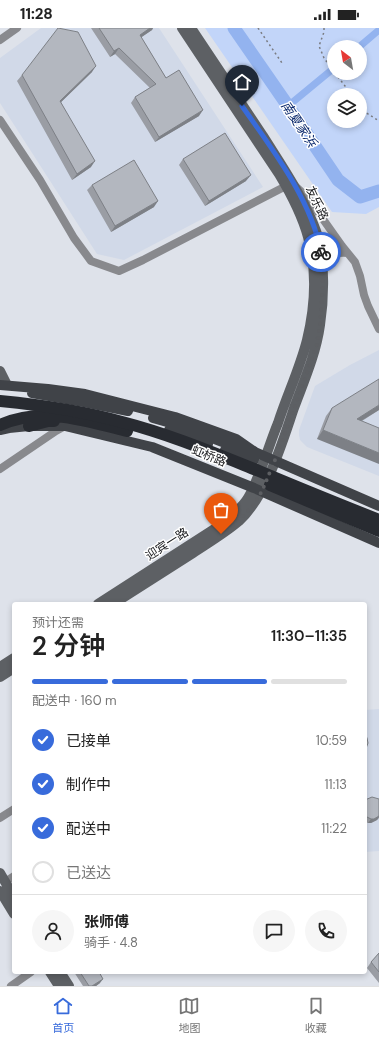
<!DOCTYPE html>
<html lang="zh">
<head>
<meta charset="utf-8">
<style>
  :root { --surface:#fff; --page:#f6f6f6; --text:#222; --muted:#767676; --line:#e0e0e0; --accent:#386bdb }
  body { margin:0; font-family:"DM Sans","Noto Sans SC",sans-serif; background:var(--page); color:var(--text); height:100vh; display:flex; flex-direction:column; font-size:15px; white-space:nowrap }
  * { box-sizing:border-box; margin:0 }
  p { font-size:13px; color:var(--muted) }
  .icon { flex:none; width:22px; height:22px; fill:none; stroke:currentColor; stroke-width:2; stroke-linecap:round; stroke-linejoin:round }
  .map { position:relative; flex:1; overflow:hidden }
  .side { position:absolute; left:12px; top:574px; width:355px; height:372px; display:flex; flex-direction:column; background:var(--surface); border-radius:4px; box-shadow:0 2px 6px #0003 }
  .side>* { flex:none }
  .needle { width:26px; rotate:329deg }
  .fabs { position:absolute; left:327px; top:12px; display:grid; gap:8px }
  .fabs a { display:grid; place-items:center; width:40px; height:40px; border-radius:50%; background:var(--surface); box-shadow:0 2px 6px #0003; font-size:20px }
  .pin { position:absolute; display:grid; place-items:center; width:34px; height:34px; color:#fff; margin:-41px -17px; border-radius:50% 50% 50% 0; rotate:-45deg; box-shadow:0 0 4px #0007 }
  .pin .icon { rotate:45deg }
  .courier { position:absolute; display:grid; place-items:center; width:40px; height:40px; margin:-20px; border:3px solid #386bdb; border-radius:50%; background:#fff; color:#222; box-shadow:0 1px 5px #0007 }
  .head em { font-style:normal; font-weight:600 }
  .head div { display:flex; flex-direction:column-reverse }
  .head { display:flex; align-items:center; justify-content:space-between; height:68px; padding:0 20px }
  h1 { font-size:26px; font-weight:600; line-height:30px }
  .bar { display:grid; grid-template-columns:repeat(4,1fr); gap:6px 4px; align-content:center; height:48px; padding:0 20px }
  .bar i { height:5px; border-radius:3px; background:var(--line) }
  .bar .selected { background:var(--accent) }
  .bar p { grid-column:span 4 }
  .line { display:flex; align-items:center; gap:10px; padding:0 20px; border-top:1px solid var(--line) }
  .line div { flex:1 }
  .round { display:grid; place-items:center; flex:none; width:42px; height:42px; border-radius:21px; background:var(--page) }
  ol { padding:0 20px; list-style:none }
  li { display:flex; align-items:center; gap:12px; height:44px }
  li p { margin-inline-start:auto }
  li .icon { padding:4px; border-radius:50%; background:var(--accent); color:#fff; stroke-width:4 }
  li:last-child { color:var(--muted) }
  li i { width:22px; height:22px; border:2px solid var(--line); border-radius:50% }
  .status { display:flex; justify-content:space-between; align-items:center; height:28px; padding:0 20px; background:var(--surface); direction:ltr }
  .status svg { height:11px; fill:currentColor }
  .tabs { display:flex; justify-content:space-around; align-items:center; height:56px; border-top:1px solid var(--line); background:var(--surface); font-size:11px; color:var(--muted) }
  .tabs a { display:grid; justify-items:center; gap:2px }
  .tabs .selected { color:var(--accent) }
  .map>svg:first-child { display:block }
  .built { fill:#d1d9e8 }
  .green { fill:#c2d5f9; fill-rule:evenodd }
  .lines { fill:none; stroke-linecap:round; stroke-linejoin:round }
  .canal { stroke:#93b3ef; stroke-width:7 }
  .river { stroke:#93b3ef; stroke-width:13 }
  .path { stroke:#7a7c82; stroke-width:1.5; stroke-dasharray:2 3; stroke-linecap:butt }
  .street { stroke:#88898d; stroke-width:8 }
  .secondary { stroke:#5d6064; stroke-width:10 }
  .primary { stroke:#404348; stroke-width:10 }
  .highway { stroke:#282b31; stroke-width:12 }
  .highway-bridge { stroke:#282b31; stroke-width:12 }
  .wall { fill:#9a9da4 }
  .shaded-wall { fill:#7d8086 }
  .building { fill:#b3b7bf; stroke:#7d8086 }
  .done { stroke:#5d5f63; stroke-width:4; stroke-dasharray:0 7.2 }
  .route { stroke:#386bdb; stroke-width:5 }
  .labels { text-anchor:middle; dominant-baseline:central; stroke-width:3; stroke-linejoin:round; paint-order:stroke }
  .street-label { font-size:12px; fill:#17181b; stroke:#fff }
  .water-label { font-size:13px; font-style:italic; fill:#0a286c; stroke:#fff }
</style>
</head>
<body>
<div class="status"><b>11:28</b><svg viewBox="0 0 49 12"><path d="M0 12V9h3v3zM5 12V6h3v6zM10 12V3h3v9zM15 12V0h3v12zM26 1h20v11H26zM47 4h2v5h-2z"/></svg></div>
<div class="map">
<svg width="379" height="958" viewBox="0 0 379 958">
  <rect width="100%" height="100%" fill="#dee2ea"/>
  <path class="built" d="M41,0H159L263,159L124,232L97,226L0,75V30Z
    M379,322V448L307,419L300,412L299,407V402L315,358L350,337Z
    M379,681V823L365,824V682Z"/>
  <path class="green" d="M205,0H379V179L366,186L332,184ZM334,19H360V45H334ZM334,67H360V93H334Z"/>
  <g class="lines">
    <path class="canal" d="M359,19L379,2
      M288,78L334,40"/>
    <path class="river" d="M234,0L288,78L338,152L360,169L379,163"/>
    <path class="path" d="M258,0L282,35
      M324,0V4L319,18L324,30L334,44
      M335,45L352,67
      M360,78L365,84L379,93"/>
    <path class="street" d="M0,12L17,0
      M0,92L40,152L74,210L91,233L119,243L143,232L286,158L294,157L308,170L342,218L355,234L360,248L364,267L368,278L379,301
      M317,231C327,227 336,224 347,225
      M0,441L56,403L65,398
      M0,790L14,781
      M5,854L14,848
      M11,958L31,944"/>
    <path class="secondary" d="M0,343L7,357
      M98,576L216,500C227,492 238,484 246,473C252,465 255,455 259,446C266,429 271,412 278,395C287,367 300,340 307,312C315,279 317,242 308,209C302,187 291,166 279,146L182,0
      M113,576C140,559 166,542 193,525C208,515 225,505 239,493C267,467 282,415 294,380C304,353 316,326 320,297C324,271 325,235 318,209C315,199 311,190 306,180C294,155 278,132 263,108C239,72 215,36 191,0
      M0,639L14,630
      M0,649L14,640
      M0,845L14,869
      M0,863L14,886
      M50,944L59,958
      M60,944L69,958"/>
    <path class="primary" d="M0,357L48,361L85,366L175,389L236,411L255,424L379,478
      M32,365L84,374L128,383
      M153,390L181,398L233,418L246,421
      M0,402L9,400L29,398H65L152,419L254,460L379,515
      M169,402L208,416
      M225,422L254,432"/>
    <path class="highway" d="M0,397C42,378 84,392 127,403
      M29,398L48,393H54"/>
    <path class="highway-bridge" d="M0,373C41,377 82,383 122,394C169,406 214,425 259,443C299,460 339,476 379,492
      M270,457L379,503"/>
  </g>
  <path class="wall" d="M91,0H153L152,2L141,9L166,50L199,88L155,114L131,75L135,69L150,60L115,26L110,29Z
    M92,44L61,74L91,139L72,152L17,53L22,47Z
    M183,131L246,153L205,178L179,137Z
    M92,157L154,179L111,204L87,162Z
    M332,380L379,382L362,393L317,411L326,388Z
    M379,771V790L377,792L371,795H368L365,794V772Z
    M379,925V955L367,940L371,934Z
    M74,944H99L100,955L96,958H83Z"/>
  <path class="shaded-wall" d="M150,0H153L152,2L136,13L140,7Z
    M119,20L115,26L110,29L114,23Z
    M96,38L92,44L56,79L60,73Z
    M203,82L199,88L155,114L159,109Z
    M95,133L91,139L72,152L77,146Z
    M251,147L246,153L205,178L209,173Z
    M158,173L154,179L111,204L115,198Z
    M379,377V382L351,399L357,391Z
    M323,402L379,425V436L317,411Z
    M379,788V789L377,792L371,795H368L371,791Z
    M103,951L100,955L96,958H92Z"/>
  <path class="building" d="M58,0L78,4L96,38L60,73L95,133L77,146L22,47Z
    M99,0H150L140,7L166,50L179,42L203,82L159,109L135,69L156,56L119,20L114,23Z
    M225,105L251,147L209,173L183,131Z
    M134,132L158,173L115,198L92,157Z
    M379,351V377L357,391L379,400V425L323,402L332,380Z
    M365,706L367,710L368,715L365,723Z
    M372,769L379,771V788L374,791H371L365,788V772Z
    M379,925V944L371,934Z
    M80,944H99L103,951L92,958H89Z"/>
  <g class="lines">
    <path class="done" d="M221,506L239,493L246,485L253,478L262,463L275,432L311,334L317,316L320,296L323,255L321,224"/>
    <path class="route" d="M242,78C272,121 311,171 321,224"/>
  </g>
  <g class="labels">
    <g class="street-label">
      <text transform="translate(317 175) rotate(65)">友乐路</text>
      <text transform="translate(209 428) rotate(22)">虹桥路</text>
      <text transform="translate(167 516) rotate(-33)">迎宾一路</text>
    </g>
    <g class="water-label">
      <text transform="translate(299 96) rotate(56)">南夏家浜</text>
    </g>
  </g>
</svg>
<div class="fabs">
<a><svg class="needle" viewBox="-14 -14 28 28"><path d="M0-13l5 13h-10z" fill="#e53935"/><path d="M0 13l5-13h-10z" fill="#767676"/></svg></a>
<a><svg class="icon" aria-label="layers" viewBox="0 0 24 24"><path d="M12 4l9 5-9 5-9-5zM3 14l9 5 9-5"/></svg></a>
</div>
<div class="pin" style="left:221px;top:506px;background:#ea580c"><svg class="icon" aria-label="bag" viewBox="0 0 24 24"><path d="M5 8h14l-1 12H6zM9 8a3 3 0 0 1 6 0"/></svg></div>
<div class="pin" style="left:242px;top:78px;background:#1f2937"><svg class="icon" aria-label="home" viewBox="0 0 24 24"><path d="M3 11l9-7 9 7M6 9v11h12V9"/></svg></div>
<div class="courier" style="left:321px;top:224px"><svg class="icon" aria-label="bike" viewBox="0 0 24 24"><circle cx="6" cy="16" r="4"/><circle cx="18" cy="16" r="4"/><path d="M6 16l4-8h5l3 8M10 8l3 8H6M13 5h3"/></svg></div>
<section class="side">
<div class="head"><div><h1>2 分钟</h1><p>预计还需</p></div><em>11:30–11:35</em></div>
<div class="bar"><i class="selected"></i><i class="selected"></i><i class="selected"></i><i></i><p>配送中 · 160 m</p></div>
<ol>
<li><svg class="icon" aria-label="check" viewBox="0 0 24 24"><path d="M5 12l5 5 9-10"/></svg>已接单<p>10:59</p></li>
<li><svg class="icon" aria-label="check" viewBox="0 0 24 24"><path d="M5 12l5 5 9-10"/></svg>制作中<p>11:13</p></li>
<li><svg class="icon" aria-label="check" viewBox="0 0 24 24"><path d="M5 12l5 5 9-10"/></svg>配送中<p>11:22</p></li>
<li><i></i>已送达</li>
</ol>
<div class="line" style="height:72px"><a class="round"><svg class="icon" aria-label="person" viewBox="0 0 24 24"><circle cx="12" cy="8" r="4"/><path d="M4 21q1-7 8-7t8 7"/></svg></a><div><b>张师傅</b><p>骑手 · 4.8</p></div><a class="round"><svg class="icon" aria-label="chat" viewBox="0 0 24 24"><path d="M4 5h16v11H9l-5 4z"/></svg></a><a class="round"><svg class="icon" aria-label="phone" viewBox="0 0 24 24"><path d="M5 4h4l2 5-3 2q2 4 5 5l2-3 5 2v4C11 20 4 13 5 4z"/></svg></a></div>
</section>
</div>
<nav class="tabs">
<a class="selected"><svg class="icon" aria-label="home" viewBox="0 0 24 24"><path d="M3 11l9-7 9 7M6 9v11h12V9"/></svg>首页</a>
<a><svg class="icon" aria-label="map" viewBox="0 0 24 24"><path d="M3 6l6-2 6 2 6-2v14l-6 2-6-2-6 2zM9 4v14M15 6v14"/></svg>地图</a>
<a><svg class="icon" aria-label="saved" viewBox="0 0 24 24"><path d="M7 4h10v16l-5-4-5 4z"/></svg>收藏</a>
</nav>
</body>
</html>
